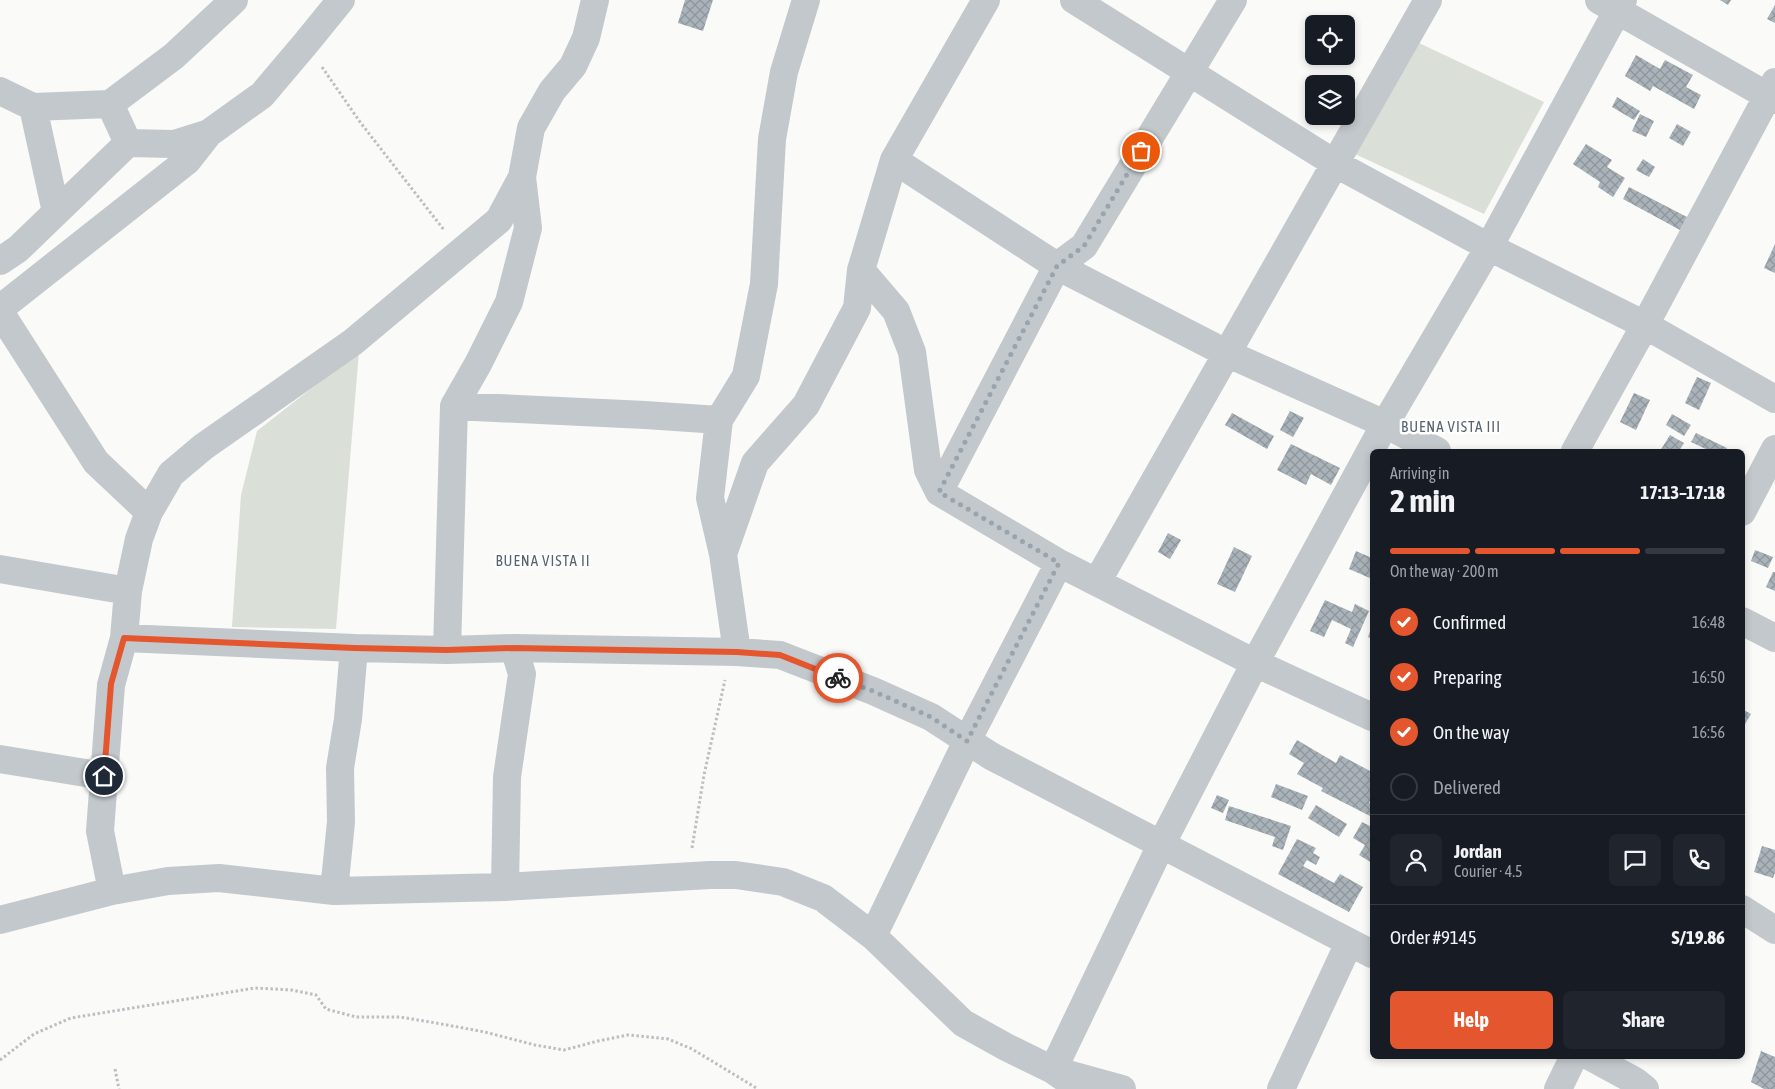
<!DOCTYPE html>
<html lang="en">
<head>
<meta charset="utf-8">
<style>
  :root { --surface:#171b24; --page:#20242c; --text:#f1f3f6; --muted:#9ea1a6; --line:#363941; --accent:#e4572e }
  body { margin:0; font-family:"Asap Condensed",sans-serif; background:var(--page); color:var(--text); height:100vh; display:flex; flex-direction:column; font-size:19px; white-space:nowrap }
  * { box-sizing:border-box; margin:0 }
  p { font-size:16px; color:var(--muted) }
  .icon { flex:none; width:28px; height:28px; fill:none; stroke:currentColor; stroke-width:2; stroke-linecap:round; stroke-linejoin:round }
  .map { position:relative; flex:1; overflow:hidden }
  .panel { position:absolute; left:1370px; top:449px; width:375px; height:610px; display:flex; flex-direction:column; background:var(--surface); border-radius:8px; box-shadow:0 2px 8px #0003 }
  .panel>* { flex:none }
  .fabs { position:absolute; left:1305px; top:15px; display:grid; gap:10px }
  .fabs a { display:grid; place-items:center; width:50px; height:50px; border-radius:8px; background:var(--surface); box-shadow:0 2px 8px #0003; font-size:25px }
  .pin { position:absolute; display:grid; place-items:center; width:42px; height:42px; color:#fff; margin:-21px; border:2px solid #fff; border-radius:50%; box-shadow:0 1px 5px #0007 }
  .courier { position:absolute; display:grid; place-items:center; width:50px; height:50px; margin:-25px; border:4px solid #e4572e; border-radius:50%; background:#fff; color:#222; box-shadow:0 1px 6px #0007 }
  .overview em { font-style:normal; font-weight:700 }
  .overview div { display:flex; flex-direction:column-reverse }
  .overview { display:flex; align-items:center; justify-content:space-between; height:85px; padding:0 20px }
  h1 { font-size:32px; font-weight:700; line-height:38px }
  .bar { display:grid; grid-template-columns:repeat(4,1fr); gap:8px 5px; align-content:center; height:60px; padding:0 20px }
  .bar i { height:6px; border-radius:4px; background:var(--line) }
  .bar .selected { background:var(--accent) }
  .bar p { grid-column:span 4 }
  .line { display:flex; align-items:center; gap:12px; padding:0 20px; border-top:1px solid var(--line) }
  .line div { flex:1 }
  .round { display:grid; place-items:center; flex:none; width:52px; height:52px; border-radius:8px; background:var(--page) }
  ol { padding:0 20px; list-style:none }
  li { display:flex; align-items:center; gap:15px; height:55px }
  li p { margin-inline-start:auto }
  li .icon { padding:5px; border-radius:50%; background:var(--accent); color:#fff; stroke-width:4 }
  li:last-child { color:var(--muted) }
  li i { width:28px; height:28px; border:2px solid var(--line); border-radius:50% }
  .action { display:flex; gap:10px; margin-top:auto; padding:10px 20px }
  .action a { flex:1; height:58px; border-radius:8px; background:var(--accent); color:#fff; font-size:20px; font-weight:700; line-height:58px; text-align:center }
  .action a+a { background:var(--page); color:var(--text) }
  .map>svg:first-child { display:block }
  .pitch { fill:#dadfd7 }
  .building { fill:url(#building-cross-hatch) }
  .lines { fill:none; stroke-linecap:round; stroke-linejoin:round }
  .path { stroke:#bbbfc2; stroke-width:3; stroke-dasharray:2.5 2.5; stroke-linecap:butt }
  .minor { stroke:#c3c8cc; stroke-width:28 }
  .done { stroke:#99a4ac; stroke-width:5; stroke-dasharray:0 9 }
  .route { stroke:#e4572e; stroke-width:6 }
  .labels { text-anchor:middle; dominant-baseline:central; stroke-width:5; stroke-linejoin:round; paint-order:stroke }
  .neighbourhood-label { font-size:15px; letter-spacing:1px; fill:#57646e; stroke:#fff }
</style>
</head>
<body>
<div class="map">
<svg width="1775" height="1089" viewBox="0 0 1775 1089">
  <defs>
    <pattern id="building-cross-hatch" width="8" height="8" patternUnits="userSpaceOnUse" patternTransform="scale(1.25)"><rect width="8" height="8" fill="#aab3b9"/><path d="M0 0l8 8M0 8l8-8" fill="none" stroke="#8e969c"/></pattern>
  </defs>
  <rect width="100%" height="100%" fill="#fafaf8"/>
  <path class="pitch" d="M1419,43L1544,102L1484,214L1355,154Z
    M359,351L336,629L232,627L241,495L257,431Z"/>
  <path class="building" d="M685,0H713L703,31L678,23Z
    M1720,0H1731L1728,5Z
    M1775,5V23L1767,19Z
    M1636,55L1660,69L1665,60L1693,75L1686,87L1701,95L1694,109L1653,86L1650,91L1625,76Z
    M1617,97L1640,111L1634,120L1612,107Z
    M1640,114L1654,121L1646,137L1632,131Z
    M1677,124L1691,132L1683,146L1669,138Z
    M1586,144L1612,160L1607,167L1625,178L1613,197L1598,187L1600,182L1573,164Z
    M1643,159L1655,167L1649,177L1636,170Z
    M1629,187L1687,217L1680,230L1623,199Z
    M1775,244V273L1764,268Z
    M1697,377L1711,383L1699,410L1685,403Z
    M1634,393L1650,400L1636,430L1620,422Z
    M1290,411L1304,418L1293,437L1280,430Z
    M1232,413L1274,436L1267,449L1225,425Z
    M1672,414L1691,425L1684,436L1666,425Z
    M1696,433L1727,448L1725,451H1710L1691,442Z
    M1670,435L1684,443L1679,451H1660Z
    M1291,444L1340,468L1331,485L1311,474L1306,485L1277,470Z
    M1168,533L1181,540L1170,559L1158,552Z
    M1234,547L1252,556L1235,592L1217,584Z
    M1755,550L1773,557L1768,568L1751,561Z
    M1356,551L1372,558V579L1349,569Z
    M1773,572H1775V591L1766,587Z
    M1325,600L1352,612L1355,604L1369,611L1353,647L1345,643L1351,629L1332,620L1324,637L1310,631Z
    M1372,625V639L1368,637Z
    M1742,709L1751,714L1742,729Z
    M1297,740L1336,763L1340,755L1372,772V796L1369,803L1372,804V817L1321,791L1323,788L1297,774L1304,763L1289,754Z
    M1276,784L1308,796L1302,810L1271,797Z
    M1217,795L1229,800L1223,813L1211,808Z
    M1316,805L1347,824L1339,837L1308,818Z
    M1229,806L1291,826L1283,850L1272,846L1275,837L1225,820Z
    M1362,822L1372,827V863L1359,855L1365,845L1353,838Z
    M1297,839L1316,848L1313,853L1320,857L1316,865L1307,860L1303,866L1334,883L1340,874L1363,887L1349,912L1278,874Z
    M1762,846L1775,850V873L1773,878L1754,872Z
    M1761,1051L1775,1057V1089H1764L1751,1082Z"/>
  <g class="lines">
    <path class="path" d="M322,67L360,122L444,230
      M692,848L704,775L725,680
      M0,1060L34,1034L71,1018L255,988L292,990L316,995L326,1009L356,1017H400L436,1023L485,1032L535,1045L564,1050L598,1041L628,1035L668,1039L692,1049L758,1089
      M115,1069L119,1089"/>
    <path class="minor" d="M1074,0L1336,164L1489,247L1645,325L1775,399
      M1599,0L1775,100
      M0,91L33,107L110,104L128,143
      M110,104L174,56L234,0
      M33,107L56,212
      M894,160L1057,266L1226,353L1385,424L1437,451
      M0,261L18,249L128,143L174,144L209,133L262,95L306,43L341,0
      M861,270L894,160L986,0
      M0,307L7,303L187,161L209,133
      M0,312L96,462L149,512
      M454,406L645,415L719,420
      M1575,451L1645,325L1775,82
      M939,492L1057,266L1084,246L1233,0
      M1742,512L1775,449
      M723,554L710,498L719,420L746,376L764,284L772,139L784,72L806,0
      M0,569L128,591
      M1097,582L1428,0
      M1742,621L1775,638
      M124,638L354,648L447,650L514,648L737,652L780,655L873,691L931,717L991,756L1372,954
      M447,650L454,406L478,364L509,302L528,228L522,177
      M737,652L723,554L755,463L806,405L857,308L861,270L896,311L912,352L928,470L939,492L1059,563L1255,663L1372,717
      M0,759L104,776
      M505,887L507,777L522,674L514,648
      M112,891L100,831L111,685L124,638L128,591L139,539L149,512L171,474L203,447L353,342L499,220L522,177L531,128L552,91L573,66L586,38L595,0
      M334,891L341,822L340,768L348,719L354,648
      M1742,909L1775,930
      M0,920L112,891L168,881L219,878L334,891L505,887L710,875H736L783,882L823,898L873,936L963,1023L1006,1047L1053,1070L1122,1089
      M873,936L967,741L1059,563
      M1589,1056L1635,1081L1645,1089
      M1080,1089L1053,1070L1161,845L1255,663L1385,424L1489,247L1623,0
      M1281,1089L1349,943
      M1558,1089L1574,1056"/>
  </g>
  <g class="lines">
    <path class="done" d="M838,678L873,691L931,717L967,741L1059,563L939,492L1057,266L1084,246L1141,151"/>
    <path class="route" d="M104,776L111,684L124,638L354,648L446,650L514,648L737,652L780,655L838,678"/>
  </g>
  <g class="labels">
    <g class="neighbourhood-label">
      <text x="1451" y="426">BUENA VISTA III</text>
      <text x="543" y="560">BUENA VISTA II</text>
    </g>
  </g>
</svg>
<div class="fabs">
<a><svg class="icon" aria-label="locate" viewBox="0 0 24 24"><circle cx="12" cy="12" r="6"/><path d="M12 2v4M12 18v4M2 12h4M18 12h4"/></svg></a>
<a><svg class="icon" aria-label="layers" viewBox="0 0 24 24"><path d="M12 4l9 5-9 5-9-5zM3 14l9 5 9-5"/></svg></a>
</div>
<div class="pin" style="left:1141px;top:151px;background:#ea580c"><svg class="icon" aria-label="bag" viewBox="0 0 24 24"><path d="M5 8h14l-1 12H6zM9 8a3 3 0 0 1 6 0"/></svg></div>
<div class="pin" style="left:104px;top:776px;background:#1f2937"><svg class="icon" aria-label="home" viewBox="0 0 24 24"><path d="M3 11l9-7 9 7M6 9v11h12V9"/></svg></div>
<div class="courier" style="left:838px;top:678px"><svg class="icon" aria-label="bike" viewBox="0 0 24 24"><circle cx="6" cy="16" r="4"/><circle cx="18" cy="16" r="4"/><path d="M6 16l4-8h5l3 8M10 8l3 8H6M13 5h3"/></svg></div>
<section class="panel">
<div class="overview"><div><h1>2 min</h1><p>Arriving in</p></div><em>17:13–17:18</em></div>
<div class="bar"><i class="selected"></i><i class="selected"></i><i class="selected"></i><i></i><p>On the way · 200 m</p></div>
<ol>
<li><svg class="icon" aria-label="check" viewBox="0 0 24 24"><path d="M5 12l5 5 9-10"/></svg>Confirmed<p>16:48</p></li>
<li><svg class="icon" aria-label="check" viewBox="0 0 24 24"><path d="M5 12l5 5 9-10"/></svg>Preparing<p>16:50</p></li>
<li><svg class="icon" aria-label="check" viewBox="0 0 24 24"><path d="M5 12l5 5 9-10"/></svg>On the way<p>16:56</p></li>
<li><i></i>Delivered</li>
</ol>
<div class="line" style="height:90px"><a class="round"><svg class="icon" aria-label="person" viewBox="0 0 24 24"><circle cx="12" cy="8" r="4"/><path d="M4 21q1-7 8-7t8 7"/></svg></a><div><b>Jordan</b><p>Courier · 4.5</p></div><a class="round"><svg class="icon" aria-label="chat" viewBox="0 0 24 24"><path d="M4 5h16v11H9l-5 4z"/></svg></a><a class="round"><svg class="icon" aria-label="phone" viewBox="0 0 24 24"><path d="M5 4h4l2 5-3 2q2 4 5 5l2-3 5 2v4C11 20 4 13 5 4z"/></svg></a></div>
<div class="line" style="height:65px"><div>Order #9145</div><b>S/19.86</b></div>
<div class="action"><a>Help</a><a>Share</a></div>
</section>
</div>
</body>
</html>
